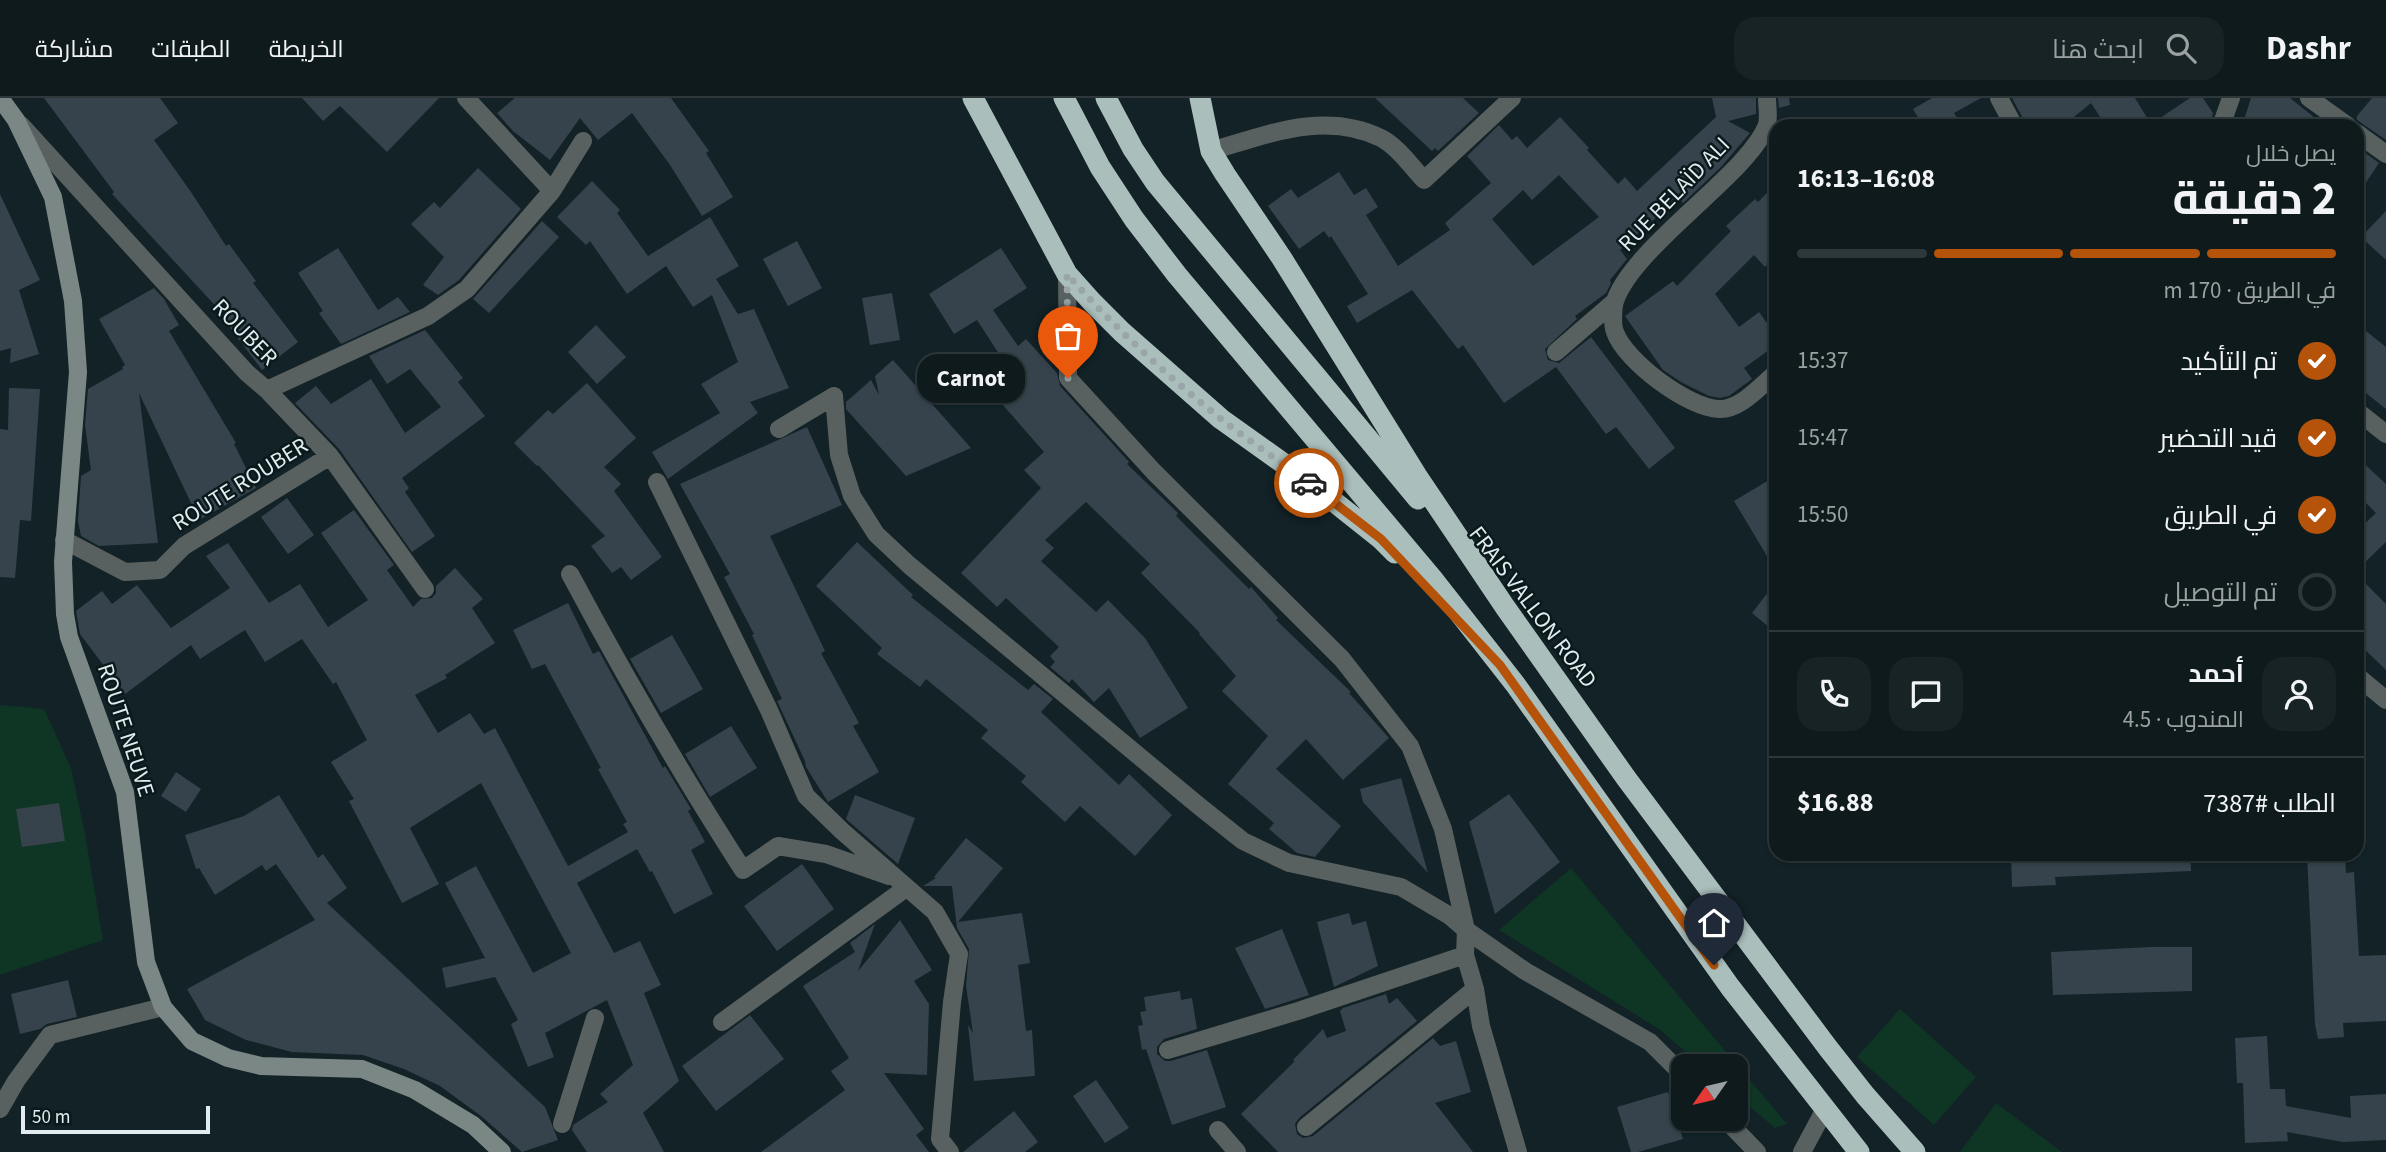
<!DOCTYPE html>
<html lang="ar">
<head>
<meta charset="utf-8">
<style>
  :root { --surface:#0e1a1c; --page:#172325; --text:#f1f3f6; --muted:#9ba1a3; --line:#2e383b; --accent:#b45309 }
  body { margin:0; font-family:"Source Sans 3",Cairo,sans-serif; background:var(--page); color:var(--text); direction:rtl; height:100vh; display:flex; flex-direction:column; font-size:26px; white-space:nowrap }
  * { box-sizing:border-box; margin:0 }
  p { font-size:23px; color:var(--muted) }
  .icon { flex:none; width:38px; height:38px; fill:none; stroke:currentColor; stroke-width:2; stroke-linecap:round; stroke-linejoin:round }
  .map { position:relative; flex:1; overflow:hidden; direction:ltr }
  .panel { position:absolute; left:1769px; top:21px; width:595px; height:742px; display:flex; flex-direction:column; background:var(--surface); border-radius:21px; box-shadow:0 2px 5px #0004,0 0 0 2px var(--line); direction:rtl }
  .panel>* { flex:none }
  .needle { width:46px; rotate:236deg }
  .buttons { position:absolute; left:1671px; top:956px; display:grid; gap:14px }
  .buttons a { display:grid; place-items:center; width:77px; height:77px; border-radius:14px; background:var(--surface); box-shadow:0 2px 5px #0004,0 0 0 2px var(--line); font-size:35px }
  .scale { position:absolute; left:21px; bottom:18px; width:189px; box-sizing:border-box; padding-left:7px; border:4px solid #e2ecee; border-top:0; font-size:19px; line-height:24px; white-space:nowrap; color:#e2ecee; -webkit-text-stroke:5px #09191c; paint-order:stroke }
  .pin { position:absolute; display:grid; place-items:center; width:60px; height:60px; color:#fff; margin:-72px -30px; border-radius:50% 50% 50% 0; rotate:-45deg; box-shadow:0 0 7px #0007 }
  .pin .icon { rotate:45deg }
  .courier { position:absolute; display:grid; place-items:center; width:70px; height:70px; margin:-35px; border:5px solid #b45309; border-radius:50%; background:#fff; color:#222; box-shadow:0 2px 9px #0007 }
  .bubble { position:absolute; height:49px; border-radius:21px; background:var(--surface); box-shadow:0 2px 5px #0004,0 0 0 2px var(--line); font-size:23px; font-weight:700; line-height:49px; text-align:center; direction:rtl }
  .head em { font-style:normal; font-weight:700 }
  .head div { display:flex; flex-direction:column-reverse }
  .head { display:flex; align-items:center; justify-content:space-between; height:119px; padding:0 28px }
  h1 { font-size:46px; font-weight:700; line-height:52px }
  .bar { display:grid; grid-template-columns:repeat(4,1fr); gap:10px 7px; align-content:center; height:84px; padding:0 28px }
  .bar i { height:9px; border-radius:5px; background:var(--line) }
  .bar .active { background:var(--accent) }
  .bar p { grid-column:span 4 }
  .line { display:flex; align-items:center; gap:18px; padding:0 28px; border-top:2px solid var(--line) }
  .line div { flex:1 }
  .round { display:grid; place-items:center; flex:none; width:74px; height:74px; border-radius:21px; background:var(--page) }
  ol { padding:0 28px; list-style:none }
  li { display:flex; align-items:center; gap:21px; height:77px }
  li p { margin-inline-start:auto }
  li .icon { padding:7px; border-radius:50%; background:var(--accent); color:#fff; stroke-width:4 }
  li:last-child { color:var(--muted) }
  li i { width:38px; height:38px; border:4px solid var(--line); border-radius:50% }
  header { display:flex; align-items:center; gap:42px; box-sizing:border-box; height:98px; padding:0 35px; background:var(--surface); border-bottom:2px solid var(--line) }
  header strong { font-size:33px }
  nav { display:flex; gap:38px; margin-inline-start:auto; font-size:24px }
  .search { width:490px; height:63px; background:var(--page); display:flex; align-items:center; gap:18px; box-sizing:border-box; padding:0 24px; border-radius:21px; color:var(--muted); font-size:26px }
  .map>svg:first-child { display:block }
  .green { fill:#0f3524 }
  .building { fill:#36434c; fill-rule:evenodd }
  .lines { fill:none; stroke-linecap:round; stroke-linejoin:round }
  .street { stroke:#596160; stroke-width:18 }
  .secondary { stroke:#7a8785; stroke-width:18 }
  .highway { stroke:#aabebb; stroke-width:21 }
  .done { stroke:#99a5a8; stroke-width:7; stroke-dasharray:0 12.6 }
  .route { stroke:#b45309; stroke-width:9 }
  .labels { text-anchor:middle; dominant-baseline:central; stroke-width:5; stroke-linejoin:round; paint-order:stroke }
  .street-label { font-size:23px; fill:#e2ecee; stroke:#09191c }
</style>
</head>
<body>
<header>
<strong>Dashr</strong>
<div class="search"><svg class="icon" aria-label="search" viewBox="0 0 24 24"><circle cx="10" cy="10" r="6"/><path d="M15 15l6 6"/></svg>ابحث هنا</div>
<nav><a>الخريطة</a><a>الطبقات</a><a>مشاركة</a></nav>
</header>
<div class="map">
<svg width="2386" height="1054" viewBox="0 0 2386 1054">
  <rect width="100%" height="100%" fill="#122226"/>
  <path class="green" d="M0,607L44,611L71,670L85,736L103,842L0,877Z
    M1571,770L1787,1026L1775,1030L1736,997V968H1702L1659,931L1499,832Z
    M1900,911L1976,979L1934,1027L1857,959Z
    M1996,1005L2062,1054H1960Z"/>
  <path class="building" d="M44,0H160L178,25L154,42L191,94L226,148L229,146L256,183L253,185L298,244L262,272L221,218L223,216L112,96L114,94Z
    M302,0H439L387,54L340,8L323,23Z
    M515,0H671L709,53L706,55L733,99L702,118L670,67L632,15L598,42L580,20L550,62L513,33L497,15Z
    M1375,0H1463L1479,15L1438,53L1435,50L1432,53Z
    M1712,0H1756V16L1728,23L1750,35L1721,69L1683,105L1678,100L1620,152L1627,161L1610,182L1611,185L1606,195L1575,218L1577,221L1545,251L1548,262L1559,265L1591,239L1675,350L1649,371L1616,329L1606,336L1556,269L1504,305L1463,247L1458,251L1412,192L1357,225L1347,208L1368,196L1331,138L1329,140L1324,133L1299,151L1268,108L1291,91L1298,100L1339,74L1354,97L1366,90L1378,109L1366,117L1398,168L1450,132L1445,125L1491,85L1467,58L1499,27L1512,42L1517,38L1527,50L1560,19L1589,50L1587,52L1618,86L1625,79L1637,93L1716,19ZM1559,77L1599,119L1533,168L1492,121L1523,92L1532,102Z
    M1778,0H1789L1790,7L1779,10Z
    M1932,0H1981L1954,15L1962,28H1923L1913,11Z
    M2012,0H2135L2151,26L2190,0H2203L2213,15L2210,28H2106L2091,5L2063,28H2027Z
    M2251,0H2290L2325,28H2242Z
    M2372,0H2386V42L2357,22V18Z
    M2357,49L2379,65L2357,98Z
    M478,70L521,111L459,182L438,197L423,187L444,159L411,126L434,104L440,110Z
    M592,83L620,112L617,115L648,158L710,119L739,168L716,181L738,216L754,211L789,290L750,304L758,315L668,381L652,354L720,315L701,286L738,264L712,197L693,209L666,168L627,196L590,143L586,147L557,119Z
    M1776,86V158L1765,169L1754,157L1715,196L1739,229L1759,214L1776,238V247L1744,270L1752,281L1729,298L1720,300L1709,298L1681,284L1663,272L1625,218L1673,183L1677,188L1731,133L1726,128L1755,101L1758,104Z
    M0,96L40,182L19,192L39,256L10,265L11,250L0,253Z
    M2386,113V162L2361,139Z
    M542,123L559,139L489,215L473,201Z
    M797,143L822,190L788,208L763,161Z
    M338,150L378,212L398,199L410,214L341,246L319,215L323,213L298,175Z
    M1001,150L1027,190L993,212L1018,248L1026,241L1057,275L1060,288L1129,364L1127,366L1178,415L1176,418L1249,491L1251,489L1278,520L1276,522L1351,594L1349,595L1389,640L1343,682L1306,641L1276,671L1341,728L1315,759L1297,755L1269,731L1274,725L1228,686L1268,638L1222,593L1236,578L1199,536L1200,535L1141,475L1150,466L1086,404L1045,442L1054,450L1041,463L1096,514L1108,502L1145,540L1188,610L1140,640L1109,590L1094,604L1072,581L1069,585L1050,569L1055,564L1050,558L1059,549L1006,500L997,509L961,475L1041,390L1024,372L1044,354L981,282L1003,262L977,222L954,236L929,196Z
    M154,190L164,201L179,227L169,233L236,345L234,346L256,390L199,422L139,295L158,445L99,448L81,438L78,423L81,378L91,372L85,327L88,291L123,271L122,269L125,267L99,221Z
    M892,195L900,242L870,247L862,200Z
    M596,227L626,259L597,286L568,254Z
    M425,232L463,280L458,284L485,318L402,380L409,390L405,394L435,438L412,454L339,351L295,305L316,288L331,306L371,281L405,335L441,309L410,271L387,286L369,258Z
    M2366,233L2386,249V311L2357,288V244Z
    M893,262L971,350L906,378L846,311V304L871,282L879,297L875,278Z
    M587,285L636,340L604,369L621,386L614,393L662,459L631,482L621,469L612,475L591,448L605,438L538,367L537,368L514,345L548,312L553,316Z
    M9,290L40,291L31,423L20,422L15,480L0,479V331L8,332Z
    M807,329L842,407L770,438L825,553L821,555L859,625L853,628L879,674L828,704L806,669L805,663L777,603L782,601L752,537L754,536L724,479L730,476L680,386Z
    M2357,359L2386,386V444L2357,472V433L2376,415L2357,396Z
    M1769,382L1776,395V473L1734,403Z
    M287,400L314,437L288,456L261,419Z
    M354,412L394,467L387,472L413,509L421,501L432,500L436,495V488L455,470L483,501L472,510L495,545L445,577L447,580L415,597L438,635L470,615L484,636L495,630L568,768L628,734L623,726L627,724L598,671L601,670L545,566L532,571L513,532L568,505L593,556L599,553L663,670L665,668L691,711L688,713L705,744L691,752L713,796L674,816L652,773L650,774L637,751L577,785L614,855L640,843L661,887L644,895L679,983L643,1015L664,1054H587L572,1032L573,1027L608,1004L600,996L633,967L607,902L545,935L554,959L528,969L511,926L518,922L495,879L446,890L442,870L485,860L445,785L476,768L533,875L571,855L481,685L410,730L439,786L402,805L349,703L354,701L331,664L367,642L336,584L333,586L302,541L265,564L245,532L200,561L191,547L125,596L80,536L76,513L102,493L112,506L137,487L171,530L230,490L206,458L228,445L269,505L300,486L328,529L368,502L321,435Z
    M857,444L913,497L911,499L1028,592L1034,586L1053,601L1041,614L1119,687L1129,676L1172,717L1135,758L1080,708L1065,724L1021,684L1026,678L981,640L988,632L926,581L920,589L877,556L882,550L816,488Z
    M2357,477L2386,506V572L2357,544Z
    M1776,484V535L1752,515Z
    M672,537L703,591L661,615L630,561Z
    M731,628L757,670L710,699L685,656Z
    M176,674L201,691L186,714L161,698Z
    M1401,680L1428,775L1363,704L1360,691Z
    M1509,696L1560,764L1495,816L1469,724Z
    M279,697L318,760L323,756L347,790L327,805L545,1009L558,1042L522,1054L481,1018L440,988L404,971L363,957L292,954L246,942L205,922L187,891L315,822L276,766L266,773L262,767L215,797L199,770L196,771L185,737L244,718Z
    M855,697L915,720L898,766L846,721Z
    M59,705L65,743L22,749L16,711Z
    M966,740L1003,770L958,824L1022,815L1030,865L1018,867L1026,933L1032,932L1035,978L974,983L968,927L973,935L966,888L969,851L957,830L952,788H923L936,780L934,779Z
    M2011,756H2190L2191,773L2055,779L2056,787L2012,789Z
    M2307,756H2345L2346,775L2354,774L2359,858L2386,857V923L2343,925L2344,939L2318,941L2315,926Z
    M802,766L834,811L777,853L744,808Z
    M1349,815L1352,827L1366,823L1378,868L1334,889L1317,824Z
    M900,822L932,872L914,883L929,906L927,977L884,975L924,1031L916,1037L929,1054H761L845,992L831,973L849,960L803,888L855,854L850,845L875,826L858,873Z
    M1282,831L1309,897L1265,911L1235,850Z
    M2151,849H2192V893L2053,897L2051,854Z
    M68,882L77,919L47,926L40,931L20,936L11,896Z
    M1180,893L1181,902L1192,900L1197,931L1164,941L1157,949V956L1165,963H1171L1207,952L1226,1009L1172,1027L1146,951L1142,952L1138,928L1143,927L1140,914L1146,913L1144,899Z
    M1386,896L1389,906L1397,900L1417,923L1299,1020L1295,1026L1297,1036L1303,1040L1313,1038L1433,940L1440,948L1456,943L1471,994L1435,1005L1473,1054H1278L1241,1016L1295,963L1293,962L1323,931L1327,940L1346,933L1340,913L1343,910Z
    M750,917L784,961L716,1013L682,968Z
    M2267,938L2270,991H2285L2286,1008L2351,1020L2350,998L2386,996V1042L2343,1044L2287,1034L2288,1043L2245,1045L2243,985H2237L2235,940Z
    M1096,982L1129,1030L1105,1045L1073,998Z
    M1668,994L1683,1041L1638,1054H1631L1617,1009Z
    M1014,1013L1038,1044L1025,1054H963Z"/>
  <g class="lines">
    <path class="street" d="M466,0L552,93
      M1767,0C1767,8 1769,19 1767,27C1762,40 1752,52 1743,62C1710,100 1630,159 1615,203C1613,209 1612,227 1615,234C1625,263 1688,310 1719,311C1740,312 1760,288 1776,275
      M1999,0L2014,28
      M2309,0L2348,28
      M21,27L247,275L267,292L330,358L425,491
      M2221,28L2231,0
      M2357,35L2386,56
      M1211,53C1266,37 1325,12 1381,40C1398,49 1411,68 1424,82L1512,0
      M1067,176L1068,280L1154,374L1342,561L1410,648L1443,731L1466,832L1465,857L1475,891L1481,928L1518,1054
      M1556,254L1614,204
      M267,292L428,218L467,191L552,93L583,43
      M2357,313L2386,336
      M779,331L834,298L839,357L852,398L876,436L909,467L1199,708L1243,743L1289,765L1401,789L1450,818L1466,832L1525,873L1650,944L1684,978
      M657,384L769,612L806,698L842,733L935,814L959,856L952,904L940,1041L950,1054
      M64,442L125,474L160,472L184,448L330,358
      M570,476C624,577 681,676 743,772L778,748L826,756L889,778
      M2357,578L2386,602
      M722,924L906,790
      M1168,952L1298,913L1465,857
      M0,1011L16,983L50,937L163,909
      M1724,1020L1757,1054
      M562,1026L595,920
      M1306,1029L1475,891
      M1218,1032L1237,1054
      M1802,1054L1825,1011"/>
    <path class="secondary" d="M0,0L16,22L53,99L73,203L78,274L63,464L65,516L69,539L125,694L146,864L163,909L192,943L228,960L261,968L362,971L415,992L473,1027L502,1054"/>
    <path class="highway" d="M973,0L1067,176L1092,204L1122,234L1221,321L1308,383L1381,441L1395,455
      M1064,0L1100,69L1134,121L1177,177L1432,480L1515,586L1730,889L1859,1054
      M1106,0L1133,51L1155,84L1418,401
      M1200,0L1211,53L1225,76L1281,159L1417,378L1505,509L1626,680L1828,950L1865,997L1915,1054"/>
  </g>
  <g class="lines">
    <path class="done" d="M1068,280L1067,176C1114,229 1166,277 1221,321C1249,343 1280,363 1309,385"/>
    <path class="route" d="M1309,385L1381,441L1500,567L1714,867"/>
  </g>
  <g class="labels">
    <g class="street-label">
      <text transform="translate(1674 96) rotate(-46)">RUE BELAÏD ALI</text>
      <text transform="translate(245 234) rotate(46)">ROUBER</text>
      <text transform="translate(240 386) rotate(-32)">ROUTE ROUBER</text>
      <text transform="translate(1533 509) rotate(53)">FRAIS VALLON ROAD</text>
      <text transform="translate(126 632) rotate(72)">ROUTE NEUVE</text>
    </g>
  </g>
</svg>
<div class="buttons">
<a><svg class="needle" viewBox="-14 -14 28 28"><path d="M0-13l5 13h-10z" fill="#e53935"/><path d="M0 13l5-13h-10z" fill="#9ba1a3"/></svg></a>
</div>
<div class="scale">50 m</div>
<div class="pin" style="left:1068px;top:280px;background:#ea580c"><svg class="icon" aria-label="bag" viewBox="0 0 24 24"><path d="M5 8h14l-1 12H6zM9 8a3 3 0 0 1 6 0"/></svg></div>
<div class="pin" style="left:1714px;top:867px;background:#1f2937"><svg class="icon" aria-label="home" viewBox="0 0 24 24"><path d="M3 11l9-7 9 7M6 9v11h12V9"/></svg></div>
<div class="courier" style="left:1309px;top:385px"><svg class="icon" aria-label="car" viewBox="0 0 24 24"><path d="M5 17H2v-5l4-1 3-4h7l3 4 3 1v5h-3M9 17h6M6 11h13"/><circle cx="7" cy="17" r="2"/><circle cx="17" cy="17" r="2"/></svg></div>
<div class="bubble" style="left:917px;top:256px;width:108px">Carnot</div>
<section class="panel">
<div class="head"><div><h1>2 دقيقة</h1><p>يصل خلال</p></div><em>16:08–16:13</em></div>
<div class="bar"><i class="active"></i><i class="active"></i><i class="active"></i><i></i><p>في الطريق · 170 m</p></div>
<ol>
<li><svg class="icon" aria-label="check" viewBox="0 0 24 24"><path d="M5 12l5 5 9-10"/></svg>تم التأكيد<p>15:37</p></li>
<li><svg class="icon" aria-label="check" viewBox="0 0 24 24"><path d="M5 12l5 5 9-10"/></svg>قيد التحضير<p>15:47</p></li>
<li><svg class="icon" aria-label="check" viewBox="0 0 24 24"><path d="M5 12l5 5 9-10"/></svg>في الطريق<p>15:50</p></li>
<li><i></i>تم التوصيل</li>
</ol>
<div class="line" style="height:126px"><a class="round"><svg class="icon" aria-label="person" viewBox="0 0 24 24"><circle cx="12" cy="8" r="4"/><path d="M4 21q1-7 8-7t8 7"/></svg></a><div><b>أحمد</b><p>المندوب · 4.5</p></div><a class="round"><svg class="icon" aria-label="chat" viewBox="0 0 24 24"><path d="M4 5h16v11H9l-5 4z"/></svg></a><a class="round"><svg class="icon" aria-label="phone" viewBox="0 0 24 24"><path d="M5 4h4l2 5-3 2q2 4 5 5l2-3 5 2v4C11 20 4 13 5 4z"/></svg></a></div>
<div class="line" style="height:91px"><div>الطلب #7387</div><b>$16.88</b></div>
</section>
</div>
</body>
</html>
